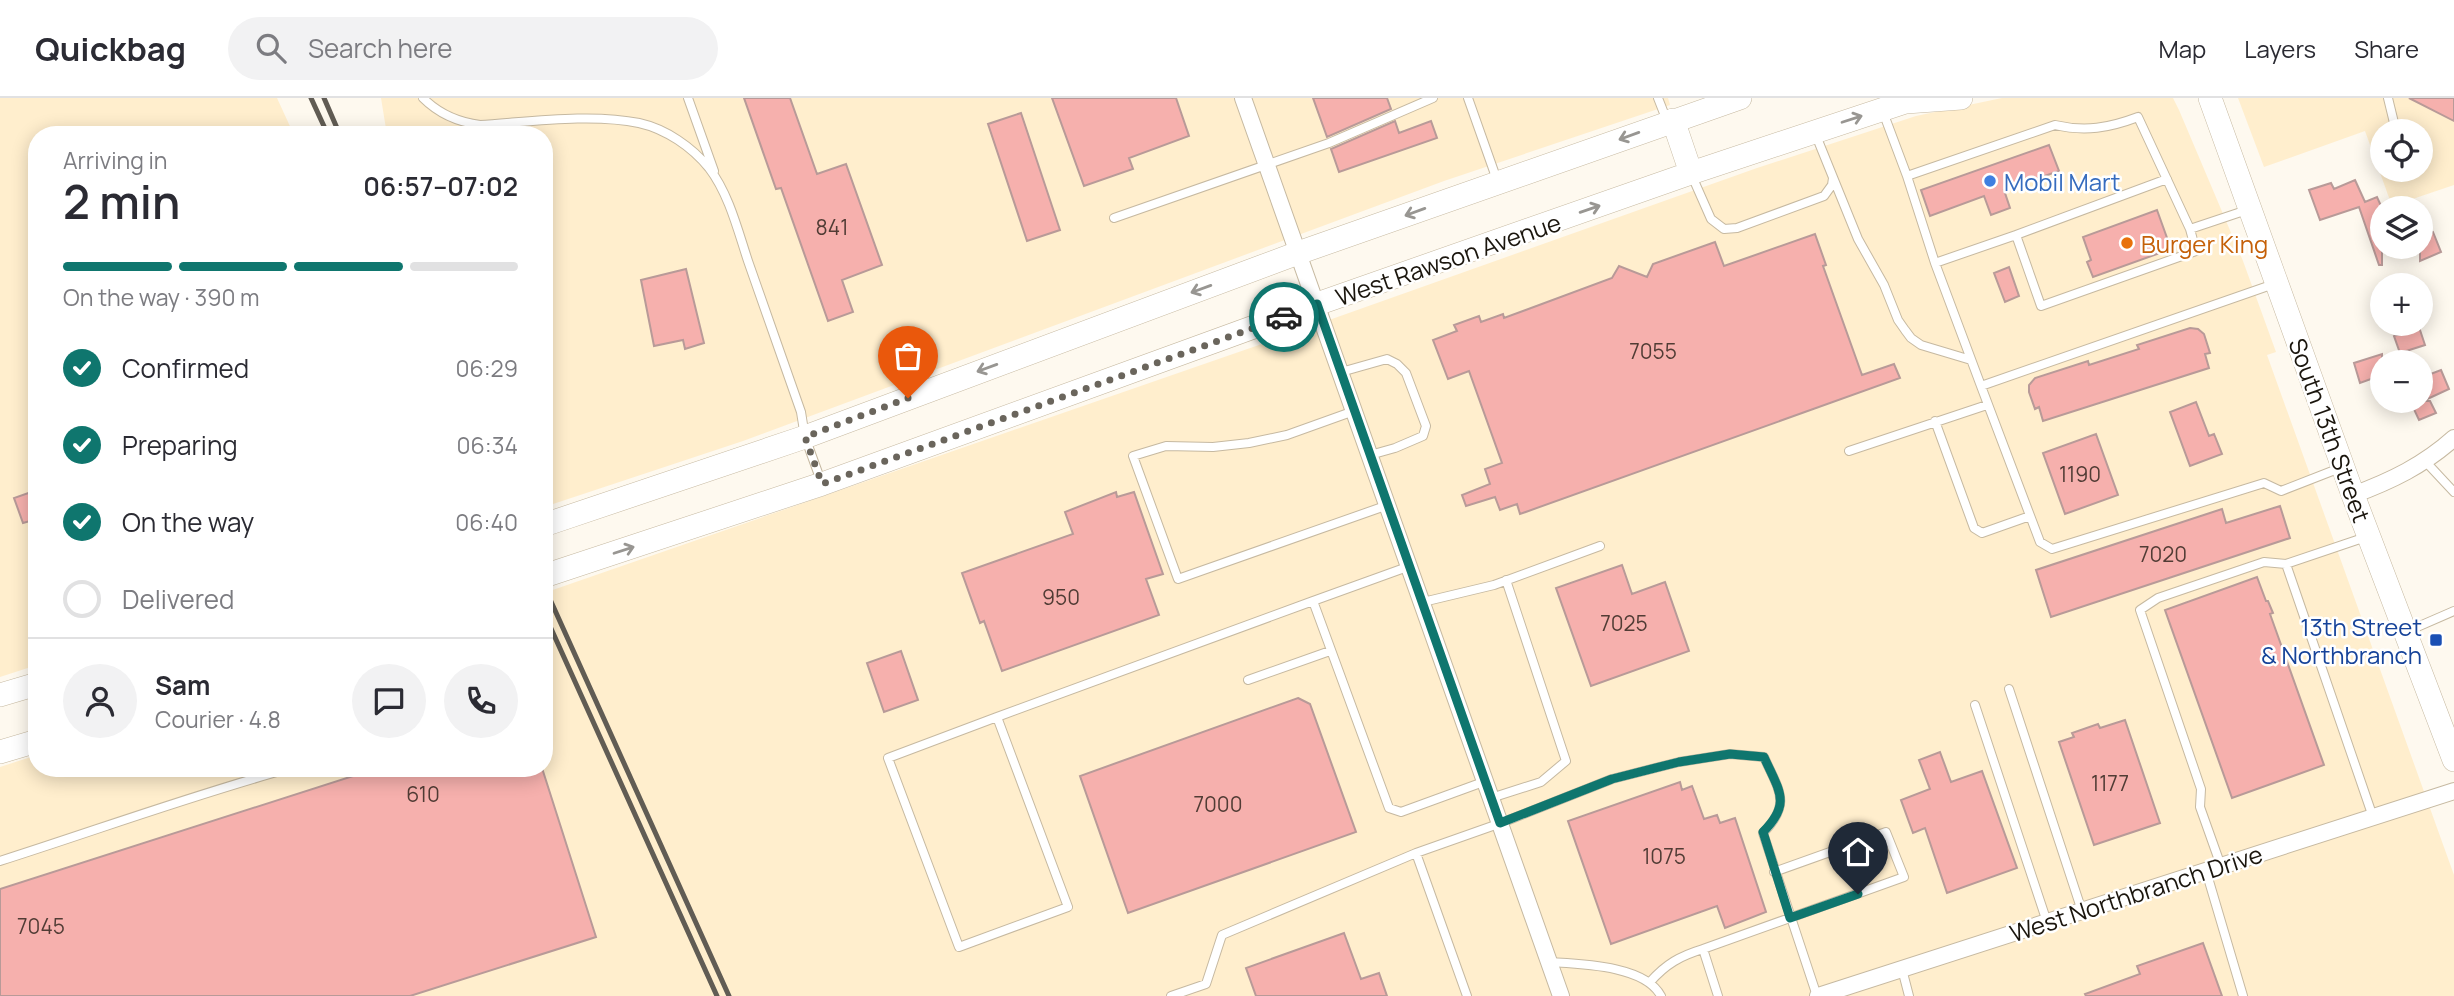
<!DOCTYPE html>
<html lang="en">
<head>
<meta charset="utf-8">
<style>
  :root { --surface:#fff; --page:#f2f2f3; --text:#2b2b33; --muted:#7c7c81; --line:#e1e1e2; --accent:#0f766e }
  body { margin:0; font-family:Manrope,sans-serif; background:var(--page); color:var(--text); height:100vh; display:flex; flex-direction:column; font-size:26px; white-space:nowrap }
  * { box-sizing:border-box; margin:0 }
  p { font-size:23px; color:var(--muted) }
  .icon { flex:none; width:38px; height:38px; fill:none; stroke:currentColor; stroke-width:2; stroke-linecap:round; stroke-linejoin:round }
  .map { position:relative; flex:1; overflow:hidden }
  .sheet { position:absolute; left:28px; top:28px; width:525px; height:651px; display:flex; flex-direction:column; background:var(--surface); border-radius:28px; box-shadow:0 4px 18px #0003 }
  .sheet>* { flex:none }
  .fabs { position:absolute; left:2370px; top:21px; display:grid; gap:14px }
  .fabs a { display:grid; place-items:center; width:63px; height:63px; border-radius:50%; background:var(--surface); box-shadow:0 4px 18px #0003; font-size:35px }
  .pin { position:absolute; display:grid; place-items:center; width:60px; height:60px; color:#fff; margin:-72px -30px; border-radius:50% 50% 50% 0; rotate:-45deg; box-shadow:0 0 7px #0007 }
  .pin .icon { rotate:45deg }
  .courier { position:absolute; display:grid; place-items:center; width:70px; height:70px; margin:-35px; border:5px solid #0f766e; border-radius:50%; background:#fff; color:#222; box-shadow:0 2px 9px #0007 }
  .summary em { font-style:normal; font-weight:600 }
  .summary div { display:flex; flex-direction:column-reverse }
  .summary { display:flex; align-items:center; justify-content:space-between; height:119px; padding:0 35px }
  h1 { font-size:46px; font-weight:600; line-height:52px }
  .bar { display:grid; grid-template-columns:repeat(4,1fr); gap:10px 7px; align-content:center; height:84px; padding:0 35px }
  .bar i { height:9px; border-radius:5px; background:var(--line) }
  .bar .current { background:var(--accent) }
  .bar p { grid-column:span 4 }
  .line { display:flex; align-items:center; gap:18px; padding:0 35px; border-top:2px solid var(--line) }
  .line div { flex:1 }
  .round { display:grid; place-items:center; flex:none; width:74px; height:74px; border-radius:37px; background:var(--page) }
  ol { padding:0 35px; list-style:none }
  li { display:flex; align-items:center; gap:21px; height:77px }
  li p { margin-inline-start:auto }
  li .icon { padding:7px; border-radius:50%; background:var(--accent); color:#fff; stroke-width:4 }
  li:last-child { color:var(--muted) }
  li i { width:38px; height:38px; border:4px solid var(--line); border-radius:50% }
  header { display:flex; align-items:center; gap:42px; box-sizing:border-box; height:98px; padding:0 35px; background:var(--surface); border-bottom:2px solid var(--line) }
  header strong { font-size:33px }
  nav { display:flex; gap:38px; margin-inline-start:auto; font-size:24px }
  .search { width:490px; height:63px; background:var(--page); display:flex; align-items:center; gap:18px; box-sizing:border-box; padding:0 24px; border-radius:38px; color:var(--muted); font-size:26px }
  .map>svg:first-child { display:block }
  .built { fill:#ffeecd; fill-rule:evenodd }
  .building { fill:#f6b0ad; stroke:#b89a98; stroke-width:2 }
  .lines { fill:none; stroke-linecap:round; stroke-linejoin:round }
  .lane-casing { stroke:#c6b9a1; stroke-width:10 }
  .street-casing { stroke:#c6b9a1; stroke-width:18 }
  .secondary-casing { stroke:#c6b9a1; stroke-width:24 }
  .lane { stroke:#fff; stroke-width:8 }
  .street { stroke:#fff; stroke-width:16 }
  .secondary { stroke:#fff; stroke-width:23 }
  .rail { stroke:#615c54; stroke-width:5 }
  .oneway { stroke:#989692 }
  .done { stroke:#6a655c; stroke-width:7; stroke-dasharray:0 12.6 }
  .route { stroke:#0f766e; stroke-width:9 }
  .shop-dot { fill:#3f7fe0; stroke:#fff; stroke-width:2.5 }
  .food-dot { fill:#e8710a; stroke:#fff; stroke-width:2.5 }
  .transit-dot { fill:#1a4fb4; stroke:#fff; stroke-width:2.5 }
  .labels { text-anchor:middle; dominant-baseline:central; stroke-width:5; stroke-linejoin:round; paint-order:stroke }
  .number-label { font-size:21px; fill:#513c35 }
  .shop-label { font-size:24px; fill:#366cbe; stroke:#fff; text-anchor:start }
  .food-label { font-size:24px; fill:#c56008; stroke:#fff; text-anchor:start }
  .street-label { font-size:24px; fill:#1a150d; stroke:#fff }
  .transit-label { font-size:24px; fill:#164399; stroke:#fff; text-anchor:end }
</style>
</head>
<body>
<header>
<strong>Quickbag</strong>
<div class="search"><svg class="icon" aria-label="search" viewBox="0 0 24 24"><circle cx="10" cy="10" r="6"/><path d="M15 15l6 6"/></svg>Search here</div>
<nav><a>Map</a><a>Layers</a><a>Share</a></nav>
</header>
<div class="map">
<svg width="2454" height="898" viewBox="0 0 2454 898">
  <rect width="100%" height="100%" fill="#fef9ef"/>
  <path class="built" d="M0,0H277L294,37H37V567L0,579Z
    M381,0H1668L1670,7L1444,83L743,343L544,409V37H387Z
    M2002,0H2173L2179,12L2243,163L2276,254L2267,257L2454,777V898H0V669L37,657V670H544V495L1256,248L1757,70L1916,18Z
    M2238,0H2454V87L2392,108L2365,33L2264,69ZM2382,33H2420V72H2382Z"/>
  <path class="building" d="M744,0H790L817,76L846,66L882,167L842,182L853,214L828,223L781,90L776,91Z
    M1052,0H1176L1189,38L1129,60L1133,71L1084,88Z
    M1313,0H1387L1391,11L1327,39Z
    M2409,0H2454V23Z
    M1021,15L1060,132L1027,143L988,26Z
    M1395,23L1399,35L1431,23L1437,40L1339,74L1331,51Z
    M2049,47L2059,73L2004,92L2010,110L1991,117L1984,98L1930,118L1921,92Z
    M2355,82L2365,104L2377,99L2382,110V167H2379L2359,109L2320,122L2309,92L2331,85L2334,91Z
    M2157,112L2171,151L2093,179L2087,164L2091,162L2083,139Z
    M2433,134L2441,154L2420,163V140Z
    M1815,136L1826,167L1823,168L1862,277L1894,266L1900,280L1520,416L1517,406L1500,412L1495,399L1466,408L1462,397L1490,386L1485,371L1502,365L1469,273L1448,281L1433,242L1457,233L1454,227L1479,218L1481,224L1503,216L1504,220L1612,180L1619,168L1647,179L1653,166L1715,144L1724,168Z
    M2009,169L2019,198L2005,204L1994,175Z
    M686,171L704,245L685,251L683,242L654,248L641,182Z
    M2419,229L2425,247L2400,255L2394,238Z
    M2190,230L2198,231L2204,236L2210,255L2205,256L2209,270L2043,323L2039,309L2035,311L2029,294V287L2035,280L2088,263L2089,267L2139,251L2137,247Z
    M2382,256V277L2360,285L2354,265Z
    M2441,272L2449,291L2423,303H2430L2436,315L2419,322L2412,307L2420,303V280Z
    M2196,304L2209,338L2214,336L2222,356L2190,368L2170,314Z
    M2096,336L2118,397L2065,416L2043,355Z
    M37,392V421L23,425L14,400Z
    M1116,394L1117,399L1134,394L1163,476L1146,481L1159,517L1002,573L984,523L980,525L962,475L1073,436L1065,414Z
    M2280,408L2290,440L2051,519L2036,472L2222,411L2226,425Z
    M1622,467L1632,496L1665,484L1689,553L1591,588L1556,490Z
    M2257,479L2266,503H2268L2273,515L2270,516L2324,667L2232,700L2165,512Z
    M901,553L918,602L884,614L867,565Z
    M1298,600L1310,606L1356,734L1128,815L1080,678Z
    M2125,622L2160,725L2094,747L2059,644L2074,639L2072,635L2098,626L2100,630Z
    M1940,654L1951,684L1982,673L2017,770L1947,795L1925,730L1913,735L1901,702L1930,691L1919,662Z
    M378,670H542L596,839L410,898H0V791Z
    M1680,684L1682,692L1692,688L1704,721L1717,717L1720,725L1735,720L1766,814L1725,830L1717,808L1611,846L1568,723Z
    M1344,835L1361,881L1379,875L1387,898H1256L1246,870Z
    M2203,845L2222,898H2086L2085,896L2140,876L2137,868Z"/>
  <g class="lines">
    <defs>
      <path id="lane" d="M423,0C439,16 457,24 480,27C528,24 592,15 639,25C666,31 692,49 709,70C729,96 738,133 748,163C766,213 783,264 801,314L805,339L821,383
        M688,0L714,73
        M1468,0L1497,82
        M1658,0L1667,23
        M2388,0L2396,33
        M1883,14L1907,78L2055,27C2085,34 2109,30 2138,19L2190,131L2247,112
        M1815,35L1858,141L1884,187L1898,222L1905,232L1911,240L1921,247L1971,262
        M1692,78L1711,121L1724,131L1737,130L1824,98L1832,87L1833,80
        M1907,78L1935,165L2016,137L2041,208L2196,153L2190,131
        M1114,120L1329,45L1433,0
        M2016,137L2167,81
        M1935,165L1981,288L2274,186
        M1341,274L1387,261L1397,266L1406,275L1426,328L1423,338L1395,350L1370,357
        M1981,288L2040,444L2052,451L2264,385L2281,393L2340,370
        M1354,313L1287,337L1249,345L1213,349L1166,348L1133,358L1178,481L1388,407
        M1935,323L1974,430L1982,435L2030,418
        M1849,353L1987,307
        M2425,363L2454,394
        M2366,439L2286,466L2373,719
        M1410,468L1313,503L1389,710L1401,714L1486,683
        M1423,504L1494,487L1600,448
        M2408,533L2454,513
        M1248,582L1330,553
        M2009,591L2082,813
        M1975,607L2047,824
        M997,619L888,660L959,849L1068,809L997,619L1313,503
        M1491,700L1541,684L1566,663L1506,482
        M1416,755L1467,898
        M0,763C97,732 193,697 291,670
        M2221,768L2200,709L2201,691L2140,512L2158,500L2264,464L2286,466
        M2206,773L2243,898
        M1549,864C1580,866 1645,867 1661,898
        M1902,871L1909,898
        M1650,884C1666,866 1680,858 1703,851
        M1171,898L1206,886L1222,837L1416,755L1501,725L1612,681L1679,664L1730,656L1764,659C1779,693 1792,705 1763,735L1817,898
        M1718,898L1703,851L1904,779L1886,734L1774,774"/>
      <path id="street" d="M1243,0L1561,898
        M2353,397C2391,383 2424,367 2454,340
        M1818,898L2454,693"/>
      <path id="secondary" d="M2210,0L2353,397L2454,662
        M1906,4L1961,0
        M1673,22L1691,75
        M544,427L805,339L1298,155L1740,0
        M544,478L822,386L1317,206L1691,75L1917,0
        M0,597L37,586
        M0,654L37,643"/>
    </defs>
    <use href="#lane" class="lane-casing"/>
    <use href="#street" class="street-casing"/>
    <use href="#secondary" class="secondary-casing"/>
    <use href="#lane" class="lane"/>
    <use href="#street" class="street"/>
    <use href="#secondary" class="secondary"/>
    <path class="rail" d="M311,0L328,37
      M324,0L340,37
      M544,488L729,898
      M544,515L717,898"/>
  </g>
  <defs><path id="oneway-shaft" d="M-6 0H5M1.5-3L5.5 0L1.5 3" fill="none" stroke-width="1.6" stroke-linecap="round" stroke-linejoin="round" transform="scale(1.75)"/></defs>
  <g class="oneway">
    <use href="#oneway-shaft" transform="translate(1852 21) rotate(-18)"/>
    <use href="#oneway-shaft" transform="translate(1629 38) rotate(160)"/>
    <use href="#oneway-shaft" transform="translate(1590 111) rotate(-19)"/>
    <use href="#oneway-shaft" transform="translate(1415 114) rotate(160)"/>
    <use href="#oneway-shaft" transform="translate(1201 191) rotate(160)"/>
    <use href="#oneway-shaft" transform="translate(987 270) rotate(160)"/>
    <use href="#oneway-shaft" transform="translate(624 452) rotate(-18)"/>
  </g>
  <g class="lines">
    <path class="done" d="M908,300L805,339L822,386L1284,219"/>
    <path class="route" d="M1284,219L1317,206L1500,725L1612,681L1679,664L1730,656L1764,659C1779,693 1792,705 1763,734L1790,820L1858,796"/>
  </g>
  <circle class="shop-dot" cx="1990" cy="83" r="7"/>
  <circle class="food-dot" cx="2127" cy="145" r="7"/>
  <rect class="transit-dot" x="2429" y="535" width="14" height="14" rx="3.5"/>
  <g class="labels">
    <g class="number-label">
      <text x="832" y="129">841</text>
      <text x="1653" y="253">7055</text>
      <text x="2080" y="376">1190</text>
      <text x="2163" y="456">7020</text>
      <text x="1061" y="499">950</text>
      <text x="1624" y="525">7025</text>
      <text x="2110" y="685">1177</text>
      <text x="423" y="696">610</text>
      <text x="1218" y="706">7000</text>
      <text x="1664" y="758">1075</text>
      <text x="41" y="828">7045</text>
    </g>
    <g class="shop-label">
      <text x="2004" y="83">Mobil Mart</text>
    </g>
    <g class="food-label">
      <text x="2141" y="145">Burger King</text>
    </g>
    <g class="street-label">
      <text transform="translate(1448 161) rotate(-19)">West Rawson Avenue</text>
      <text transform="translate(2330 332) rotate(70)">South 13th Street</text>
      <text transform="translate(2136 795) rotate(-18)">West Northbranch Drive</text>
    </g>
    <g class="transit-label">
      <text x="2422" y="528">13th Street<tspan x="2422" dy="28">&amp; Northbranch</tspan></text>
    </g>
  </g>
</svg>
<div class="fabs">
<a><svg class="icon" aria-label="locate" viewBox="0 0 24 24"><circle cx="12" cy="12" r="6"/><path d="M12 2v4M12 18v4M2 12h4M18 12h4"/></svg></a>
<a><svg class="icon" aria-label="layers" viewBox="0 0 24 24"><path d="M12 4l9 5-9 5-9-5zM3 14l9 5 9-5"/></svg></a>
<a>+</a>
<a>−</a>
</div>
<div class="pin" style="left:908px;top:300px;background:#ea580c"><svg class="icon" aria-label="bag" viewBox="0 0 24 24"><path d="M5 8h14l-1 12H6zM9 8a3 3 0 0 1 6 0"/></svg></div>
<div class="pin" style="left:1858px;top:796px;background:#1f2937"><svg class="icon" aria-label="home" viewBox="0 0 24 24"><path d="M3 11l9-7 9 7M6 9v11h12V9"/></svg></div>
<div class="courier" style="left:1284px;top:219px"><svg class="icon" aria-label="car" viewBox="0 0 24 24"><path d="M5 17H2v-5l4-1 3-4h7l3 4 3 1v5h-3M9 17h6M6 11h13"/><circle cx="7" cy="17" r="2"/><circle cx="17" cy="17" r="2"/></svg></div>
<section class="sheet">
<div class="summary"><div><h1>2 min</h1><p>Arriving in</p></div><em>06:57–07:02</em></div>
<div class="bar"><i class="current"></i><i class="current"></i><i class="current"></i><i></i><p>On the way · 390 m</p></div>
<ol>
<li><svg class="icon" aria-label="check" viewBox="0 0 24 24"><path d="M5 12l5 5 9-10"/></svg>Confirmed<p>06:29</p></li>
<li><svg class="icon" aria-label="check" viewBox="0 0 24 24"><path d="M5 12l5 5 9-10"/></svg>Preparing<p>06:34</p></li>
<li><svg class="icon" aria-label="check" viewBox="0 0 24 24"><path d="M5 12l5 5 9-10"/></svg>On the way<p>06:40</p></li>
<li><i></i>Delivered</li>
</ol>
<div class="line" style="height:126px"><a class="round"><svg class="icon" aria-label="person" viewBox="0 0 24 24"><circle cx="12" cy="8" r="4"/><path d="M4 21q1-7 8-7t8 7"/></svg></a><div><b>Sam</b><p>Courier · 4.8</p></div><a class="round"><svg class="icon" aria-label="chat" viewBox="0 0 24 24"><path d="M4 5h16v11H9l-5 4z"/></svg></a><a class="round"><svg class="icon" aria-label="phone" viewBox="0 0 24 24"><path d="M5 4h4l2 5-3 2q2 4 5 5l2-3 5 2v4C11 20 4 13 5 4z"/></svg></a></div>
</section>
</div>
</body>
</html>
